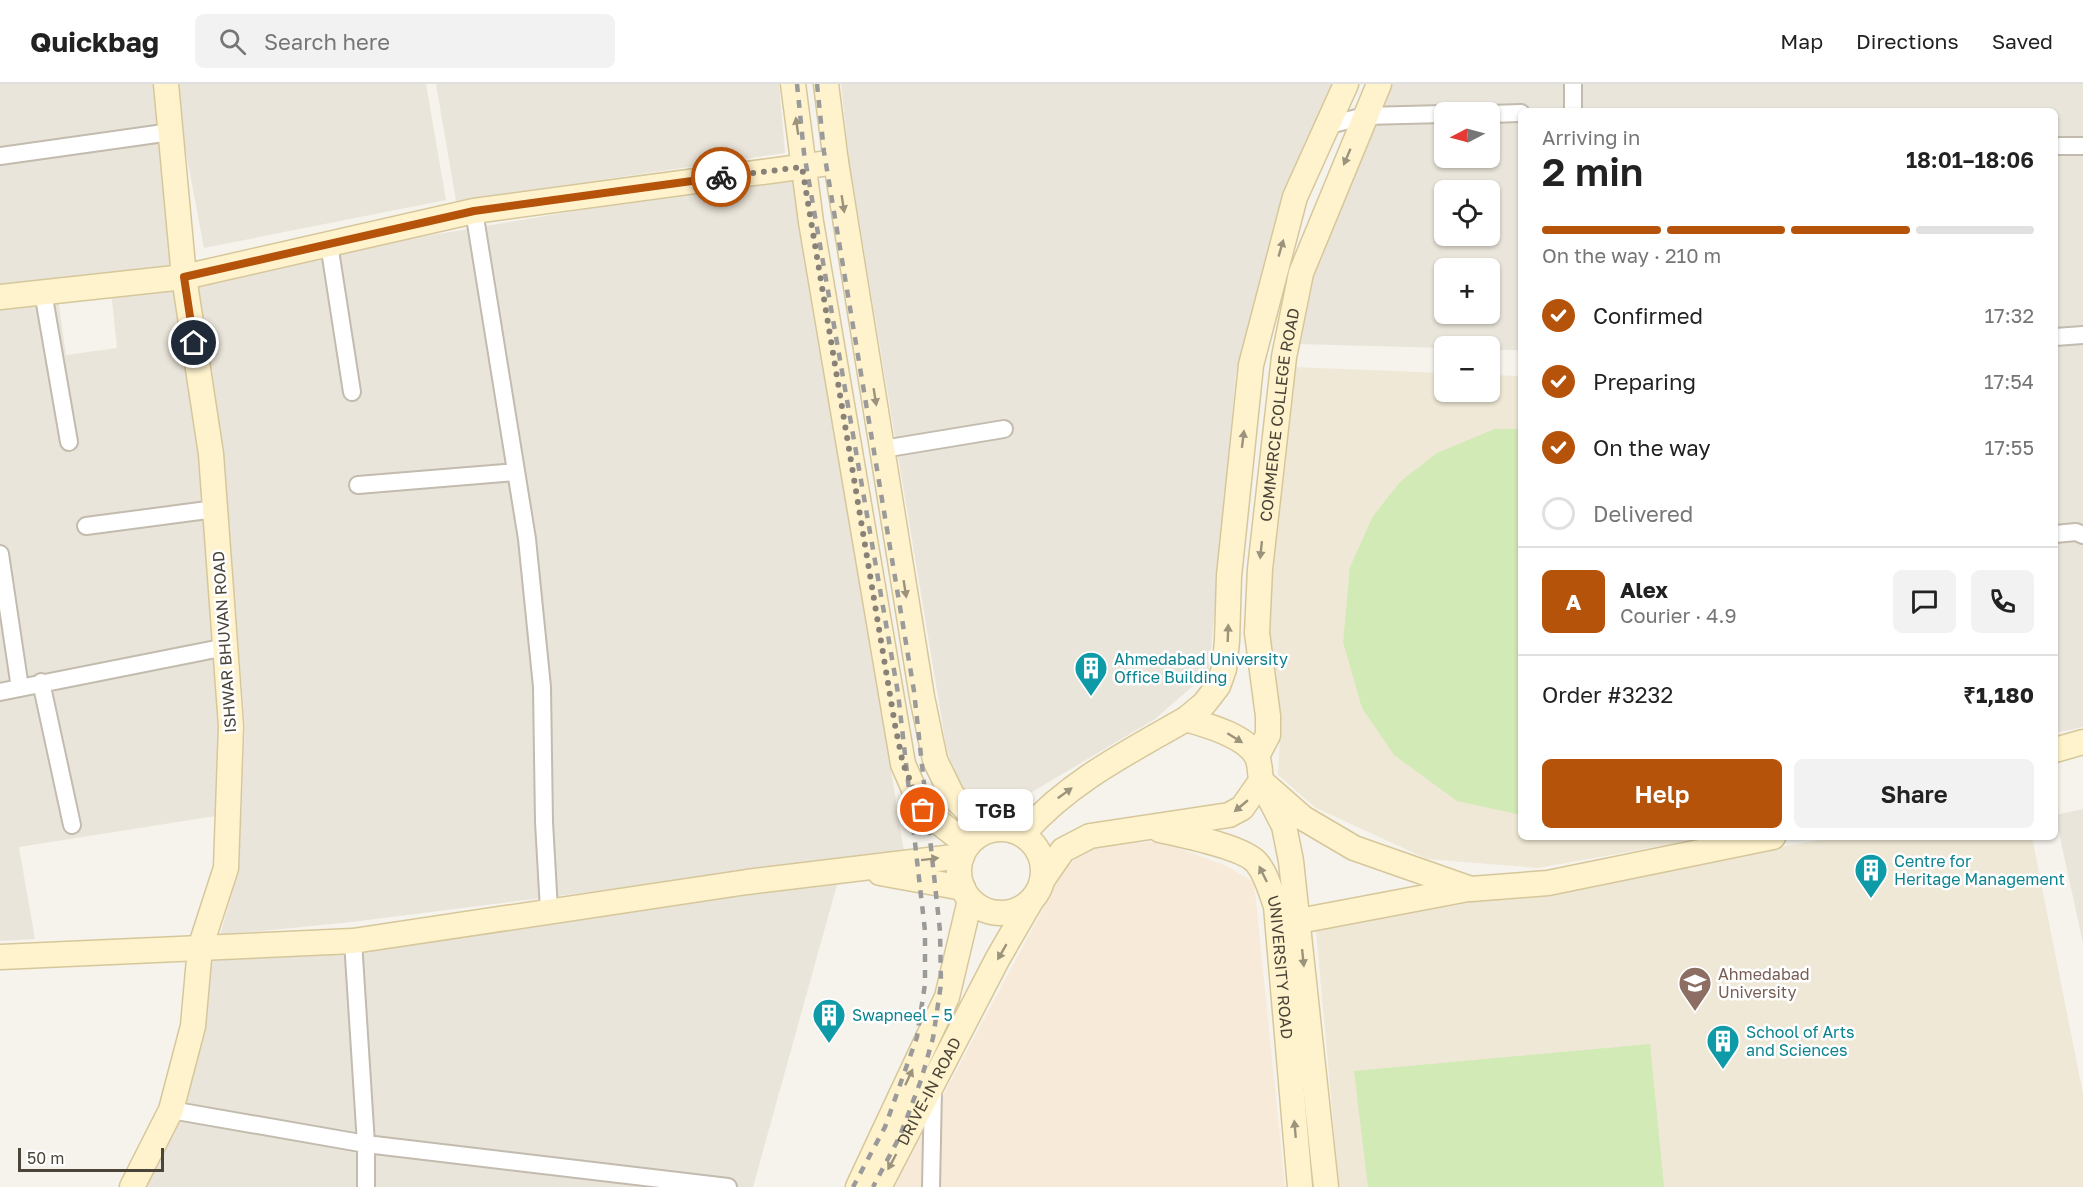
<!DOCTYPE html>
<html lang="en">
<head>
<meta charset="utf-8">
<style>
  :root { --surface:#fff; --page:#f2f2f2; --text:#222; --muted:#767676; --line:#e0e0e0; --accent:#b45309 }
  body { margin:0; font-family:"Golos Text",sans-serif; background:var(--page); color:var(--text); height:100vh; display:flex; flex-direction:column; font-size:22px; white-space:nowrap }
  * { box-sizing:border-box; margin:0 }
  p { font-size:20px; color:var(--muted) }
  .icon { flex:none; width:33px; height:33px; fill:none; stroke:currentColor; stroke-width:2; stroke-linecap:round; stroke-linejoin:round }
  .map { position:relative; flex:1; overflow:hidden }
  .panel { position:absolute; left:1518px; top:24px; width:540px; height:732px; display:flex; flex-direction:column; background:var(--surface); border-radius:9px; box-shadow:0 2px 4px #0004 }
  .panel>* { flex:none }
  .needle { width:39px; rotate:264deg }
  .buttons { position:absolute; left:1434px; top:18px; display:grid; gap:12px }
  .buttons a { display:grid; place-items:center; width:66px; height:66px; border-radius:9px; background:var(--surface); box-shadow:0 2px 4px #0004; font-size:30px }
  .scale { position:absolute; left:18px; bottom:15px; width:146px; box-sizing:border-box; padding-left:6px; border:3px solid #4b4439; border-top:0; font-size:16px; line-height:21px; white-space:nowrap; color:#4b4439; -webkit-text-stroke:4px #fff; paint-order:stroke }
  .pin { position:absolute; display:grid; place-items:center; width:51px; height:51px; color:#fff; margin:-26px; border:3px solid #fff; border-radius:50%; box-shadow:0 2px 6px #0007 }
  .courier { position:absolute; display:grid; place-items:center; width:60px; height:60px; margin:-30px; border:4px solid #b45309; border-radius:50%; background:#fff; color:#222; box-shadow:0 2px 8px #0007 }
  .bubble { position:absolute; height:42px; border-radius:9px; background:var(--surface); box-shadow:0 2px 4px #0004; font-size:20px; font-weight:600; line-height:42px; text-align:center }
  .headline em { font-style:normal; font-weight:600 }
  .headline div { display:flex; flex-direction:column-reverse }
  .headline { display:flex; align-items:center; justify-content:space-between; height:102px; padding:0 24px }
  h1 { font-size:39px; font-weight:600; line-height:45px }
  .bar { display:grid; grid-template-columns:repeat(4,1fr); gap:9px 6px; align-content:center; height:72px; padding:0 24px }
  .bar i { height:8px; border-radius:4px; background:var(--line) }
  .bar .current { background:var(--accent) }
  .bar p { grid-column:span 4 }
  .line { display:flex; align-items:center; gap:15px; padding:0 24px; border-top:2px solid var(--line) }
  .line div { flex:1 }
  .round { display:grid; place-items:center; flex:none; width:63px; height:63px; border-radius:9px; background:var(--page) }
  ol { padding:0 24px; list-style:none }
  li { display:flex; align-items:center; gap:18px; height:66px }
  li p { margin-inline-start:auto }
  li .icon { padding:6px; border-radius:50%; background:var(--accent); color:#fff; stroke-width:4 }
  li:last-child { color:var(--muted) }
  li i { width:33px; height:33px; border:3px solid var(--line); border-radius:50% }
  .cta { display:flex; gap:12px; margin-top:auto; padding:12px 24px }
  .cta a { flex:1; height:69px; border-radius:9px; background:var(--accent); color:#fff; font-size:24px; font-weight:600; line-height:69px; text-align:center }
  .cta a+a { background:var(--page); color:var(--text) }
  header { display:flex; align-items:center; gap:36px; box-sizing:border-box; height:84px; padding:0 30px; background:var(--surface); border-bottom:2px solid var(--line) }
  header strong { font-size:28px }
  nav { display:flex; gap:33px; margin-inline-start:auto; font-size:21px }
  .search { width:420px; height:54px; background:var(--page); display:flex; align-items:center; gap:15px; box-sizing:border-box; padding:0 21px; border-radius:9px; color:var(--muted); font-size:22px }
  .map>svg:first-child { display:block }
  .residential { fill:#eae5da; fill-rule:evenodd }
  .commercial { fill:#f7ead8 }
  .education { fill:#efe8d6 }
  .green { fill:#d2eab5 }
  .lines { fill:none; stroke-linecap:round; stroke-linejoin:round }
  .street-casing { stroke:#c2bbae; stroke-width:20 }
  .secondary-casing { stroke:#d6c79b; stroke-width:27 }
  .street { stroke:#fff; stroke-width:16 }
  .secondary { stroke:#fff3cd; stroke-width:24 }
  .rail { stroke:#9a9a9a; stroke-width:4.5; stroke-dasharray:8 8; stroke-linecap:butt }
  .oneway { fill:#9c937c }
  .done { stroke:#878178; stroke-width:6; stroke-dasharray:0 10.8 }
  .route { stroke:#b45309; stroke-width:8 }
  .labels { text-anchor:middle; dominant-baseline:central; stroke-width:5; stroke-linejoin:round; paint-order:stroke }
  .street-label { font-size:16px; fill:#4b4439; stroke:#fff }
  .culture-label { font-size:16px; fill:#0d838f; stroke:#fff; text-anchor:start }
  .education-label { font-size:16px; fill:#785e54; stroke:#fff; text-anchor:start }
</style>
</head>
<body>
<header>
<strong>Quickbag</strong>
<div class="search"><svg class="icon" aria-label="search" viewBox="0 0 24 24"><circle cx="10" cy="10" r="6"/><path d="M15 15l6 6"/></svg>Search here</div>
<nav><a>Map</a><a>Directions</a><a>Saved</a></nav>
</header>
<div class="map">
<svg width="2083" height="1103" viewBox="0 0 2083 1103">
  <rect width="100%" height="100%" fill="#f6f3ec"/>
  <path class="residential" d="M0,0H158L172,185L0,204Z
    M173,0H426L446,116L204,164Z
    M436,0H779L785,69L456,117Z
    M841,0H1338L1287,103L1236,288L1209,588L1155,635L1032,708L964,709L947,667L849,76Z
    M1392,0H2083V643L2055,649V27H1521V266H1490V262L1444,264L1298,260L1309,196ZM1444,28H1490V74H1444ZM1444,106H1490V152H1444ZM1444,184H1490V230H1444Z
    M797,90L904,768L352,838L220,851L239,786L245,641L222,365L198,199L354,164Z
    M178,201L202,373L222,638V731L19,763L35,855L0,857V222L58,215L66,271L117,264L111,207Z
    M2083,725V859L2055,731Z
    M838,797L753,1103H144L179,1032L205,943L212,876Z"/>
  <path class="commercial" d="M1158,757L1224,781L1254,798L1285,1103H894L1065,784L1090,763Z"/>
  <path class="education" d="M1292,283L1444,289V308H1490V291L1521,292V753H1711L1538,784L1427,775L1316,724L1278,691L1280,652L1277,604L1268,550L1271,487Z
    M1837,753H2032L2083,1010V1103H1339L1316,846Z"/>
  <path class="green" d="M1495,345H1521V731L1457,717L1394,671L1362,624L1343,558L1350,483L1373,432L1401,397L1437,369Z
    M1650,960L1664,1103H1368L1354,987Z"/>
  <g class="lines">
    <defs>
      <path id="street" d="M1573,27V0
        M1490,30L1521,29
        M1325,42L1365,32L1444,30
        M2055,62H2083
        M0,72L171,48
        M474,127L527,455L542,603L544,738L549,826
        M329,160L352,308
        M43,208L69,358
        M2055,253L2083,251
        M883,365L1004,345
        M358,401L516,388
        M86,442L215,425
        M2055,450L2076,448L2083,451
        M0,470L20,604
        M41,598L72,741
        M0,608L226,563
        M353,857L366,1060V1103
        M171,1026L366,1060L728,1103
        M931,1103L933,1005"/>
      <g id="secondary">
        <path d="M793,0L811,138L903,680L923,726L968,761"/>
        <path d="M826,0L836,78L922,613L935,676L952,711L987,747"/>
        <path d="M0,213L184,193L474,127L836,78"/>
        <path d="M1186,635L1204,620L1218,602L1224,585L1227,557L1229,492L1251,281L1295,113L1346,0"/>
        <path d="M2055,666L2083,658"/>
        <path id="s1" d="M1257,672L1268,651V632L1257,549L1260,485L1284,273L1301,189L1379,0"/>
        <path d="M1261,697L1303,734L1354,764L1471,805L1548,799L1773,753"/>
        <path d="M1266,707L1284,742L1291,777L1326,1103"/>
        <circle cx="1001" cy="787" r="42"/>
        <path id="s2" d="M1160,746C1182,751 1244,763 1257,779C1267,791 1271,809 1276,822L1300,1103"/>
        <path d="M1023,750C1067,699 1128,668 1186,635C1206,641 1247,652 1257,673C1260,679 1260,689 1261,697L1242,724L1229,731L1090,752L1063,766L1043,795"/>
        <path d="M880,789L963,804"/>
        <path d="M1299,837L1468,805"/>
        <path d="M0,873L353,857L747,798L962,772"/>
        <path d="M132,1103L171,1026L193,942L200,864L226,784L231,642L211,370L184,193L166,0"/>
        <path d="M858,1103L947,913L970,816"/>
        <path id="s3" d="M879,1103L998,874L1031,817"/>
      </g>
    </defs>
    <use href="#street" class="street-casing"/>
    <use href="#secondary" class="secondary-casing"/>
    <use href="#street" class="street"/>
    <use href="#secondary" class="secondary"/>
    <path class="rail" d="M797,0L804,69L898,609L925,847V900L917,953L885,1043L853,1103
      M817,0L824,68L914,607L940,847L941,900L933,954L921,996L900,1052L873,1103"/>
  </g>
  <defs><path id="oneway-solid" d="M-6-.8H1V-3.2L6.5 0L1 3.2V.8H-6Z" transform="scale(1.5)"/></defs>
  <g class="oneway">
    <use href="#oneway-solid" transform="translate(797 42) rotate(-98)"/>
    <use href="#oneway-solid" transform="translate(1347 73) rotate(113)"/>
    <use href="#oneway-solid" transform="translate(843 120) rotate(81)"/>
    <use href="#oneway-solid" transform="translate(1281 164) rotate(-74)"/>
    <use href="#oneway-solid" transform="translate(875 313) rotate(81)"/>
    <use href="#oneway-solid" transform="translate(1243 355) rotate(-83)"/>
    <use href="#oneway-solid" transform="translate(1261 466) rotate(96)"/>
    <use href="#oneway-solid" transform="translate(905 505) rotate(81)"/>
    <use href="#oneway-solid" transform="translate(1228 549) rotate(-88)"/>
    <use href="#oneway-solid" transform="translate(1235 654) rotate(32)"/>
    <use href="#oneway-solid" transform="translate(1065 709) rotate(-36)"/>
    <use href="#oneway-solid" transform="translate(1241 722) rotate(140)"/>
    <use href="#oneway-solid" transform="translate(930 775) rotate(-7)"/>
    <use href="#oneway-solid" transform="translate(1263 790) rotate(-116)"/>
    <use href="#oneway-solid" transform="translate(1002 868) rotate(120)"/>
    <use href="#oneway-solid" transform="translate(1303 874) rotate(84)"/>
    <use href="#oneway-solid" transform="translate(909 993) rotate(-65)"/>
    <use href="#oneway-solid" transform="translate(1295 1045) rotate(-95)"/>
    <use href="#oneway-solid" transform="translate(892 1078) rotate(118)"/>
  </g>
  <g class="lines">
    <path class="done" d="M721,93L802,83L895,641L903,680L923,726"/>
    <path class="route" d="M194,259L184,193L474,127L721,93"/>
  </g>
  <defs>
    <symbol id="building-pin" viewBox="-11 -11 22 30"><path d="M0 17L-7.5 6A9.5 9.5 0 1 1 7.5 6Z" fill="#0f9aa8" stroke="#fff"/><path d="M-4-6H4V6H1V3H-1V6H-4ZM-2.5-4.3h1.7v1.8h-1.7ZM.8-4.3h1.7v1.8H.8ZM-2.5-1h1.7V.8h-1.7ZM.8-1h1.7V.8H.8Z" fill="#fff"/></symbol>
    <symbol id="university-pin" viewBox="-11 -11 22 30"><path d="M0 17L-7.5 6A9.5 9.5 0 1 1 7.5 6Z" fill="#8d6e63" stroke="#fff"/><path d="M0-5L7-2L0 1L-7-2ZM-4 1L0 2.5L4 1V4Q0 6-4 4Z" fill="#fff"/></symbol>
  </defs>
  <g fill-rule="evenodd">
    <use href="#building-pin" x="1072" y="565" width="38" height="52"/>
    <use href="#building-pin" x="1852" y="767" width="38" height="52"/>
    <use href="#university-pin" x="1676" y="880" width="38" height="52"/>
    <use href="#building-pin" x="810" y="912" width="38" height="52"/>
    <use href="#building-pin" x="1704" y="938" width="38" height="52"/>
  </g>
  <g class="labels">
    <g class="street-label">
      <text stroke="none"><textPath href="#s1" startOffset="346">COMMERCE COLLEGE ROAD</textPath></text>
      <text transform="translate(224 558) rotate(-94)">ISHWAR BHUVAN ROAD</text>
      <text stroke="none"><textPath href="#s2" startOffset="212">UNIVERSITY ROAD</textPath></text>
      <text stroke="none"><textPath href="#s3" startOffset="108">DRIVE-IN ROAD</textPath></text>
    </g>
    <g class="culture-label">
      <text x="1114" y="575">Ahmedabad University<tspan x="1114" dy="18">Office Building</tspan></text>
      <text x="1894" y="777">Centre for<tspan x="1894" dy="18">Heritage Management</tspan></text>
      <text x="852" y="931">Swapneel – 5</text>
      <text x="1746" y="948">School of Arts<tspan x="1746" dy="18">and Sciences</tspan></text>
    </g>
    <g class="education-label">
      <text x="1718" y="890">Ahmedabad<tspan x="1718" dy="18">University</tspan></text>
    </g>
  </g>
</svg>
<div class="buttons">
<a><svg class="needle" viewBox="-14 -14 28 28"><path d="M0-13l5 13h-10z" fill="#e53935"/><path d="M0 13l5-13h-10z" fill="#767676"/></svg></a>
<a><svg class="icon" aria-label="locate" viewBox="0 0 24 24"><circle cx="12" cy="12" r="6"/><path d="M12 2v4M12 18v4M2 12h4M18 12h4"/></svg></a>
<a>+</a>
<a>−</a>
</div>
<div class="scale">50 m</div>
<div class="pin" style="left:923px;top:726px;background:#ea580c"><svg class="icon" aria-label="bag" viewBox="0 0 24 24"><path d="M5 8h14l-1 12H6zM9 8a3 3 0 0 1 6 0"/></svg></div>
<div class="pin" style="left:194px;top:259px;background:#1f2937"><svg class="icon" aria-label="home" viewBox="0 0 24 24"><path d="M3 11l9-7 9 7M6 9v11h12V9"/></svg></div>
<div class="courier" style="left:721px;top:93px"><svg class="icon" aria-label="bike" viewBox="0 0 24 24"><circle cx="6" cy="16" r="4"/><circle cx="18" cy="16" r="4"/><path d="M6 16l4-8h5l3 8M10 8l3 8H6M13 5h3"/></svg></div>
<div class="bubble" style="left:958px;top:705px;width:75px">TGB</div>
<section class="panel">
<div class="headline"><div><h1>2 min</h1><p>Arriving in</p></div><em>18:01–18:06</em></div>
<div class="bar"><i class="current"></i><i class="current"></i><i class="current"></i><i></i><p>On the way · 210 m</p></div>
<ol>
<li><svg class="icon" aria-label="check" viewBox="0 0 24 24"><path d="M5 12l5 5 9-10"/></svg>Confirmed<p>17:32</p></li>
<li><svg class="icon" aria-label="check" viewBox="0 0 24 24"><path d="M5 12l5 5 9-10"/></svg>Preparing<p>17:54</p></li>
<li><svg class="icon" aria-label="check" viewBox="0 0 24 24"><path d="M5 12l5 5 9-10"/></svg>On the way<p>17:55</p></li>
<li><i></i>Delivered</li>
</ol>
<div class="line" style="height:108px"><b class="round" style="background:var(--accent);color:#fff">A</b><div><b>Alex</b><p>Courier · 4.9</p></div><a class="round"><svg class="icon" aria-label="chat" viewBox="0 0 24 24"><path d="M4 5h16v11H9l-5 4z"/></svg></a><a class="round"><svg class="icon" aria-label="phone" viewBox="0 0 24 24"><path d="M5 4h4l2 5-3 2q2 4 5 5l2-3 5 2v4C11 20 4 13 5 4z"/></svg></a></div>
<div class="line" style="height:78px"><div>Order #3232</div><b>₹1,180</b></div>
<div class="cta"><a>Help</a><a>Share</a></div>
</section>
</div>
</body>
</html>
